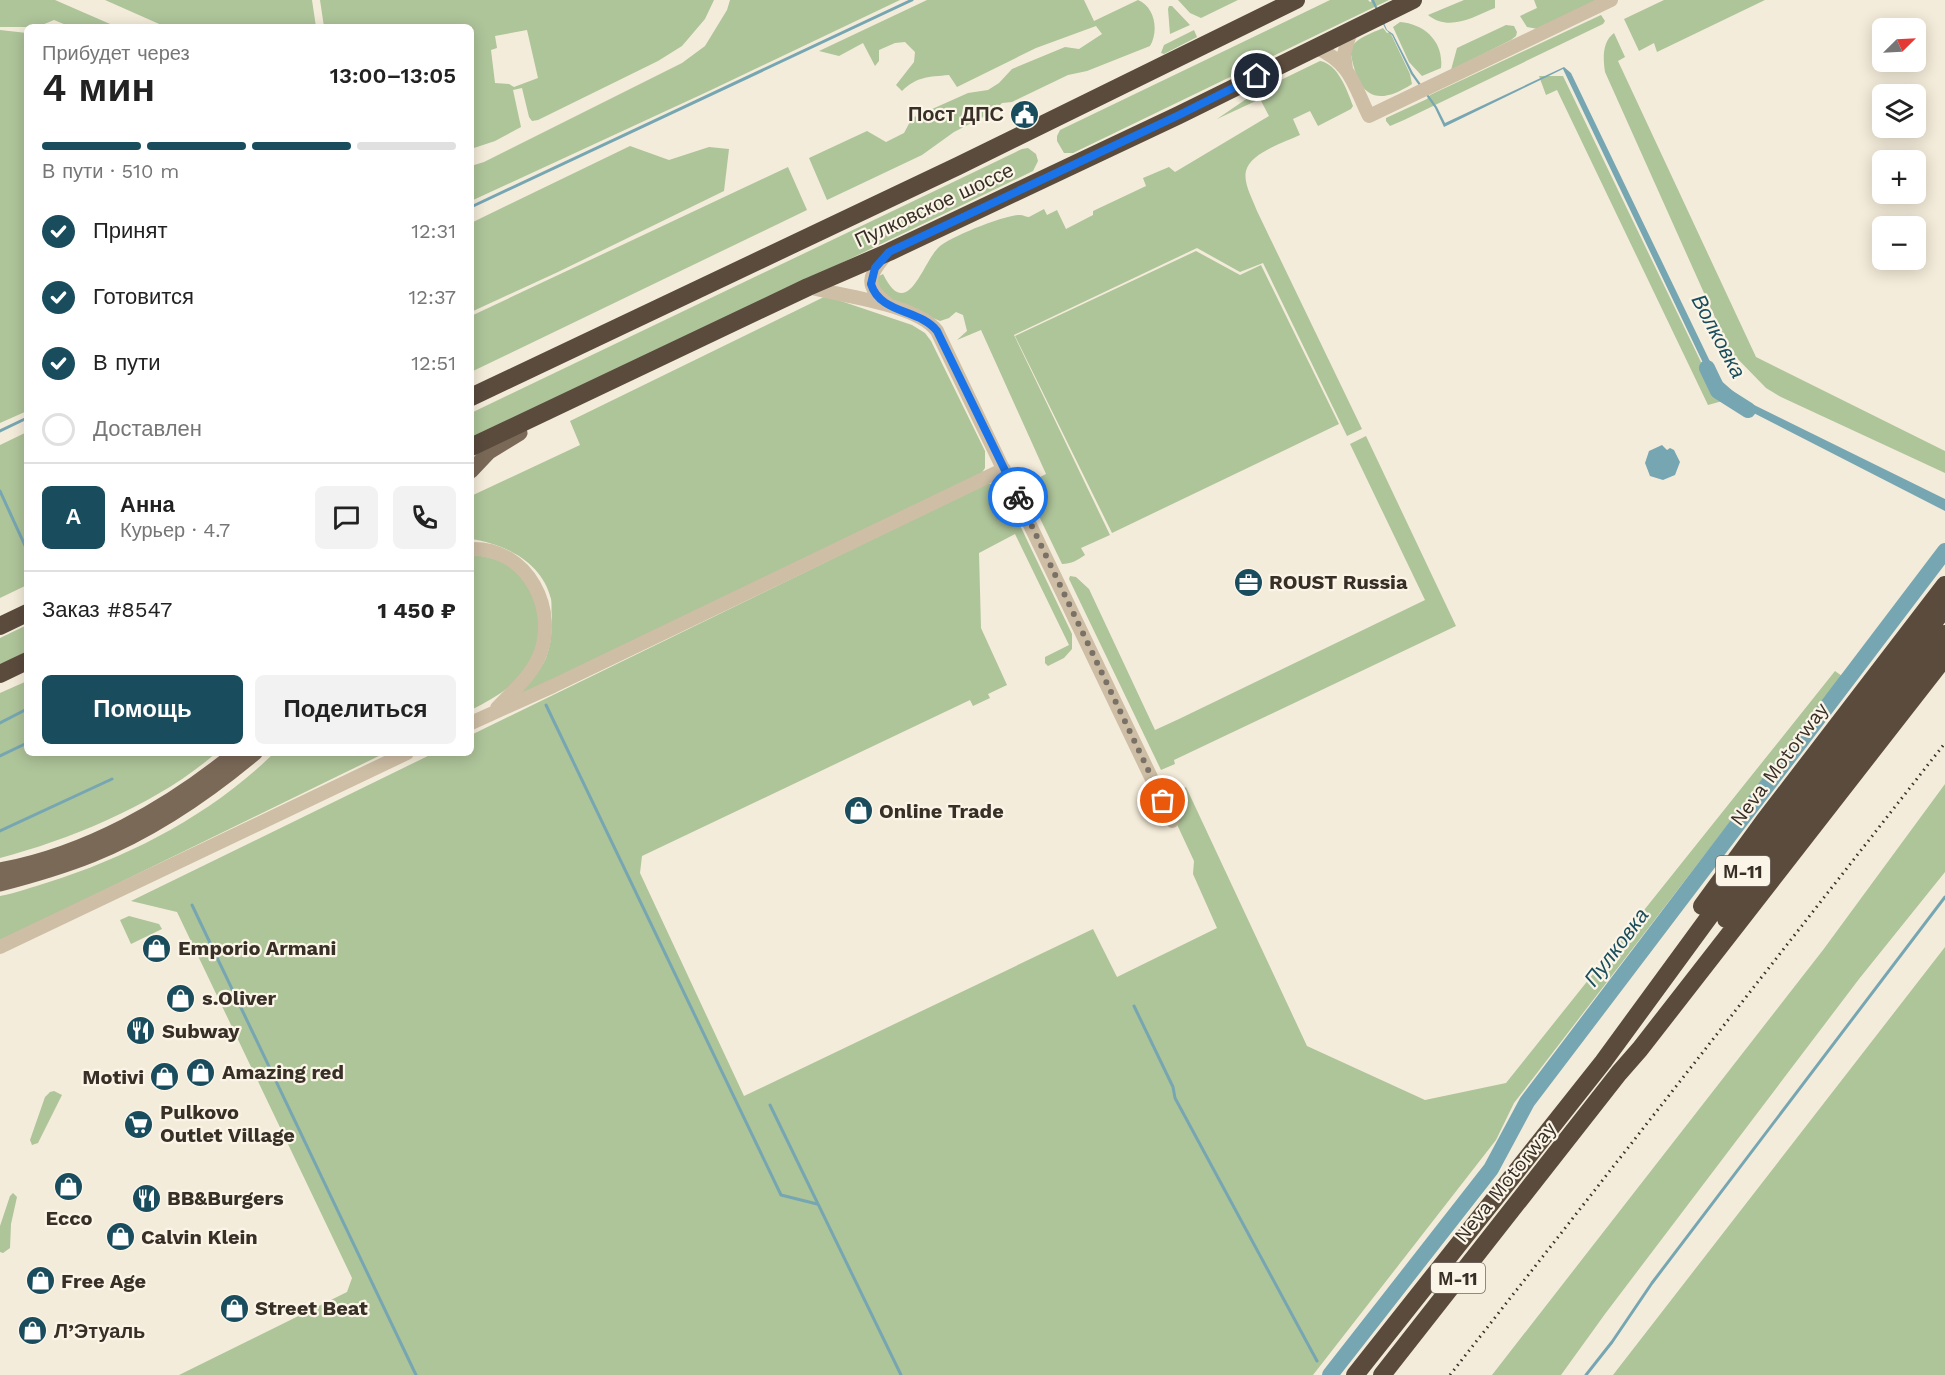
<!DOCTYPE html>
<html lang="ru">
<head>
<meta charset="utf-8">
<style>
  :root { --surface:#fff; --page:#f2f2f2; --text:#222; --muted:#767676; --line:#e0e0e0; --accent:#194d5d }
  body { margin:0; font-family:"Work Sans",sans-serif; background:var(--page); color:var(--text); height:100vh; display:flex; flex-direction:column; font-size:22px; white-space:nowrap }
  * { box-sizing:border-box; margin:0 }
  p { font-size:20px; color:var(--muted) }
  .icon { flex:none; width:33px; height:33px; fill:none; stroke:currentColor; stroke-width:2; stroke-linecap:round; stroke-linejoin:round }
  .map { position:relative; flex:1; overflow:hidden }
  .sheet { position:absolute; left:24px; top:24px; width:450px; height:732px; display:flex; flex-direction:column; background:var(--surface); border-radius:9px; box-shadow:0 3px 15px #0003 }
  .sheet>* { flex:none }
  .needle { width:39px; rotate:66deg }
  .buttons { position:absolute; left:1872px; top:18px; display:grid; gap:12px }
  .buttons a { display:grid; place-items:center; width:54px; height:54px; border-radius:9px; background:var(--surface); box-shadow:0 3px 15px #0003; font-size:30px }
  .pin { position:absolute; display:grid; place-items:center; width:51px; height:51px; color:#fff; margin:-26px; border:3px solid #fff; border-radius:50%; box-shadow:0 2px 6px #0007 }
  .courier { position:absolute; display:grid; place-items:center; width:60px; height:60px; margin:-30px; border:4px solid #1a73e8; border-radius:50%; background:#fff; color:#222; box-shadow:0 2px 8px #0007 }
  .headline em { font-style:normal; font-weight:600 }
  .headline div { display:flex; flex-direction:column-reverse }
  .headline { display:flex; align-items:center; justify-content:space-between; height:102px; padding:0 18px }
  h1 { font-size:39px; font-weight:600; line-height:45px }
  .bar { display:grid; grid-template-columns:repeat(4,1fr); gap:9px 6px; align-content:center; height:72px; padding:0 18px }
  .bar i { height:8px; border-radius:4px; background:var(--line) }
  .bar .current { background:var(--accent) }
  .bar p { grid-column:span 4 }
  .line { display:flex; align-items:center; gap:15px; padding:0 18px; border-top:2px solid var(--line) }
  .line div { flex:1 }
  .round { display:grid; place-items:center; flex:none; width:63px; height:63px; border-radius:9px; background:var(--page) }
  ol { padding:0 18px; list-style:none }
  li { display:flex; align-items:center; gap:18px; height:66px }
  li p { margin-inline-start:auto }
  li .icon { padding:6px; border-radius:50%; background:var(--accent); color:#fff; stroke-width:4 }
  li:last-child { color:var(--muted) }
  li i { width:33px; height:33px; border:3px solid var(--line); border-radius:50% }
  .primary-button { display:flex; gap:12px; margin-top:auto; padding:12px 18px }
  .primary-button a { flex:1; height:69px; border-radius:9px; background:var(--accent); color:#fff; font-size:24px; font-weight:600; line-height:69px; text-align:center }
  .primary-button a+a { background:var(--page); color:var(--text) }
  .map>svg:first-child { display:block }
  .green { fill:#aec499; fill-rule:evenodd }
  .water { fill:#77a6b3 }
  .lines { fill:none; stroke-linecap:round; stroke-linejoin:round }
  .stream { stroke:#77a6b3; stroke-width:3 }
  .river { stroke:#77a6b3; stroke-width:16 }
  .minor { stroke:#cdbea5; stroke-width:14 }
  .major { stroke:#7b6957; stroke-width:15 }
  .highway { stroke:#5a4b3d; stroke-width:18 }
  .rail { stroke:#382f27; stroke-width:3; stroke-dasharray:1.5 4.5; stroke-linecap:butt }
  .done { stroke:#7a7166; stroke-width:6; stroke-dasharray:0 10.8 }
  .route { stroke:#1a73e8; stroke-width:8 }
  .labels { text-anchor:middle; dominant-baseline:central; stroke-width:4.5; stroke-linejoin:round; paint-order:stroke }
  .shield { fill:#fbf5e7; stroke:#726a61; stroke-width:1.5 }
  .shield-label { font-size:18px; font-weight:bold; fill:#382f27 }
  .poi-label { font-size:20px; font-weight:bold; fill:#382f27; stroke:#fbf5e7; text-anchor:start }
  .street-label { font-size:20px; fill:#382f27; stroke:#fbf5e7 }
  .water-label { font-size:21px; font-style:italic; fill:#194d5d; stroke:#fbf5e7 }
</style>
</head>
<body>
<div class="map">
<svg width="1945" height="1375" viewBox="0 0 1945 1375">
  <rect width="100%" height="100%" fill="#f4ecda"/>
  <path class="green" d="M0,0H55L117,27H71L54,20L37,27H0Z
    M105,0H312L316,27H166Z
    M320,0H714L705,19L682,46L658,61L538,120L532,121L529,117L522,88L513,90L521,127L495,141L471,149V27H324ZM527,30L538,78L514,87L509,84L495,83L491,50L497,48L495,36Z
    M730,0H900L709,91L471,201V166L484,162L682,63L705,46L727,10Z
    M927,0H1084L1094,21L1138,0C1155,7 1159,31 1150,46L1087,71L1068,75L1012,102L1002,103L993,112L954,132L922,155L827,200L809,158L867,131L886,142L904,133L912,118L968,93L988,90L999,83L1012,69L1065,47L1079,49L1102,34L1096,26L1036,48L957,87L949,75C928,77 918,76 902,91L896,85L914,62L915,52L905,42L895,43L879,50V61L875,66L863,43L839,56L819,51Z
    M1178,0H1238L1201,18L1190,13Z
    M1330,0H1368L1370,2L1374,0H1389L1073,153H1064L1057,141V136L1060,130Z
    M1464,0H1495V8C1473,17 1449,32 1428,15Z
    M1534,0H1598L1538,29L1527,27L1520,16L1537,8Z
    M1664,0H1765L1657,52L1654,43L1639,51L1624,19Z
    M1169,6H1172L1190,25L1170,34L1168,9Z
    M1601,15L1605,21L1603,24L1404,120L1390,126L1386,121V118L1427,99L1430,95Z
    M1400,22C1425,24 1444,42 1441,68L1422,76L1409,62L1393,27Z
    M1506,25L1514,26L1517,32L1516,36L1511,40L1451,70L1457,48Z
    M1383,28L1387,33L1390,32L1410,74L1412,84C1372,110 1357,92 1350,49C1356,38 1372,33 1383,28Z
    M0,30L27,33V411L0,423Z
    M1194,30L1197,37L1164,54L1161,53L1164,45Z
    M1614,33L1625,57L1618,61L1756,357L1945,451V473L1781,397L1766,388L1730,351L1605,72C1603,59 1602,42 1614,33Z
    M1320,61C1338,64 1347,90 1353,106L1351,109L1318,126L1310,111L1293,119L1300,135C1285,142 1250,153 1246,171C1243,183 1253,200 1257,211L1362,429L1347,436L1263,263L1240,272L1197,248L1014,335L1110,535L1081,548L1085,555C1078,560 1071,564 1062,564L1024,485L1046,474L981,330L957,340L967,331L963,315L956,312L949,318L940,321L879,295L875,278L883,274C907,323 922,264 938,248C949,237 1005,215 1020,215C1023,215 1026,217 1029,217L1044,209L1047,215L1057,210L1066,229L1093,215V211L1146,186L1143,178L1169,167L1175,172L1269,116L1260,99L1217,119L1258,91Z
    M1539,76H1563L1714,389L1726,400L1708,405L1557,90L1546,95Z
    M630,146L669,160L709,147L729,149L724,191L558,272L471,312V223Z
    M1028,148L1036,154L1038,161L1033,171L629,365L471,438V413L1022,149Z
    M788,167L807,210L471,372V316Z
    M1196,251L1240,275L1261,265L1339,424L1112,533L1015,336Z
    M826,296L912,325L925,333L931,341L985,451V468L981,474L516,700L514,697C525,686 540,673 546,658C551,645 552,630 552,617C551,611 552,604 551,599C542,562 505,544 471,539V496L580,445L570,421Z
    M27,432V585L0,598V445Z
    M1366,436L1456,626L1174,760L1175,764L1161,770L1069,579L1070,576L1076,577L1089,589L1155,730L1179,719L1425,600L1350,444Z
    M986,484H995L1005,494L1072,634V649L1064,658L1048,666L1045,663V657L1069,645L1015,534L979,553L981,628L1007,685L988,694L990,698L973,706L970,700L642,856L640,873L744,1096L1093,929L1117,977L1217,928L1193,874L1194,861L1174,818C1180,807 1174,795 1186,787L1307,1046L1425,1100L1506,1083L1835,671L1842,676L1514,1103L1496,1140L1313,1375H179L347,1292L352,1278L177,912L131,901L434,753H471V735Z
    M471,554C487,557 501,559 514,569C527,578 541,606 542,621C542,628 537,652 534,658C521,683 496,697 471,710Z
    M27,625V651L0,665V638Z
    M27,681V753H216C159,803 72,839 0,858V693Z
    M274,753H385L0,941V896C17,893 32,887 49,882C131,856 212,814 274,753Z
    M1945,784V872L1859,979L1605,1314L1561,1375H1492L1823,950Z
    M129,916L159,924L162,929L131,944L120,920Z
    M1945,947V1375H1613Z
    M54,1091L62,1095L38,1143L32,1145L30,1140L45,1097L50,1092Z
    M13,1193L17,1197L11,1224L10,1248L3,1253L0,1252V1226L10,1196Z"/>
  <path class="water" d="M1371,0H1374L1387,30L1393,34L1413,73L1437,107L1445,123L1564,67L1571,73L1718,378L1742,399L1945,499V511L1736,404L1714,386L1563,69L1444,127L1435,108L1411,74L1392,35L1386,30Z
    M1662,445L1667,450L1670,448L1674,450L1680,462L1675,475L1663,480L1650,476L1645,463L1649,451Z"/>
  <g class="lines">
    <path class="stream" d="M471,207L912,0
      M0,431L27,418
      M0,491L27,550
      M546,705L781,1195L817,1204
      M0,723L27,709
      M0,756L27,743
      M0,831L112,779
      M192,905L416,1375
      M1134,1006L1173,1087L1175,1098L1317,1361
      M770,1105L901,1375
      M1586,1375L1612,1342L1652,1283L1945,897"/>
    <path class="river" d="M1707,368L1718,391L1748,410
      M1330,1375L1491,1169L1527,1102L1945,551"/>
    <path class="minor" d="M1315,47C1351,63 1353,83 1369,116L1611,0
      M1346,69L1344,54L1351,30
      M886,255C868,275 864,287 888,304
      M808,287C841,296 917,304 937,331L1172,821
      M471,549C528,547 560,611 538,659C529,678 511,693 497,708
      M471,723L553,686L1004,469
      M0,947L407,753"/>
    <path class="major" d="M471,471L489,452L520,433
      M0,870C86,854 168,808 235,753
      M0,884C31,876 62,867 92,855C152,831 206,794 255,753"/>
    <path class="highway" d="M471,397L958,166L1296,0
      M471,447L808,287L889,252L1179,115L1413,0
      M0,626L27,613
      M0,674L27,661
      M1702,906L1764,821L1945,585
      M1726,919L1823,789L1945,634
      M1355,1375L1603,1062L1772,831L1874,697L1945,608
      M1382,1375L1619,1073L1640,1049L1945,657"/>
    <path class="rail" d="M1450,1375L1945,743"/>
  </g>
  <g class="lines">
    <path class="done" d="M1018,497L1163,801"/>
    <path class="route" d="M1018,497L937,331C920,309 880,314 871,284L875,268L889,252L1179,115L1257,76"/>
  </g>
  <defs>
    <symbol id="civic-disc" viewBox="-11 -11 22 22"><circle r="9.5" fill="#194d5d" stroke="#fbf5e7"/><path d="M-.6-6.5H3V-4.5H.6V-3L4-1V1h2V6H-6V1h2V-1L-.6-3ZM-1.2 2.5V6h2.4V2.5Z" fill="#fff"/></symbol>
    <symbol id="office-disc" viewBox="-11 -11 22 22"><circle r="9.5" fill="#194d5d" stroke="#fbf5e7"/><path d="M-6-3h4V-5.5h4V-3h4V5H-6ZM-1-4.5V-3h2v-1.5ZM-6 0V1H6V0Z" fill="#fff"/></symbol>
    <symbol id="shop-disc" viewBox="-11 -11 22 22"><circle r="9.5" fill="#194d5d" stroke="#fbf5e7"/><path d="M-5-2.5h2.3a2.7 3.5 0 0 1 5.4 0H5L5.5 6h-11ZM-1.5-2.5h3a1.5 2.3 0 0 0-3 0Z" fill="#fff"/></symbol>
    <symbol id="restaurant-disc" viewBox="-11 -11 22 22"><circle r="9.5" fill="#194d5d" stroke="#fbf5e7"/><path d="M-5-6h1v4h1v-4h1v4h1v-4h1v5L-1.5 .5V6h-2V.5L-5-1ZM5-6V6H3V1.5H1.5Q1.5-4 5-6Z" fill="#fff"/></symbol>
    <symbol id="supermarket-disc" viewBox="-11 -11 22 22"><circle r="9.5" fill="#194d5d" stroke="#fbf5e7"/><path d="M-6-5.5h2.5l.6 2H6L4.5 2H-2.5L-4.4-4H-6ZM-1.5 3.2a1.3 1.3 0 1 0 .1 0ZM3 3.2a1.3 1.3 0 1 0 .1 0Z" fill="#fff"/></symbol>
  </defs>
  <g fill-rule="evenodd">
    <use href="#civic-disc" x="1008" y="98" width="33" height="33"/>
    <use href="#office-disc" x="1232" y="566" width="33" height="33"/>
    <use href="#shop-disc" x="842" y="794" width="33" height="33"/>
    <use href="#shop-disc" x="140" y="932" width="33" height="33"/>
    <use href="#shop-disc" x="164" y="982" width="33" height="33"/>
    <use href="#restaurant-disc" x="124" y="1014" width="33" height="33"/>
    <use href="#shop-disc" x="184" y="1056" width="33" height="33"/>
    <use href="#shop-disc" x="148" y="1060" width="33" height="33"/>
    <use href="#supermarket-disc" x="122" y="1108" width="33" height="33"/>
    <use href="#shop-disc" x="52" y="1170" width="33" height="33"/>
    <use href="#restaurant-disc" x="130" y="1182" width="33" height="33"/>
    <use href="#shop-disc" x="104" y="1220" width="33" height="33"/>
    <use href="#shop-disc" x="24" y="1264" width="33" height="33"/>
    <use href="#shop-disc" x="218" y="1292" width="33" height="33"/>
    <use href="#shop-disc" x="16" y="1314" width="33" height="33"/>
  </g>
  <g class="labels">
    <g class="shield">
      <rect x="1716" y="856" width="54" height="30" rx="4.5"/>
      <rect x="1431" y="1263" width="54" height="30" rx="4.5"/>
    </g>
    <g class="shield-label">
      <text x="1743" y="871">М-11</text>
      <text x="1458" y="1278">М-11</text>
    </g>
    <g class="poi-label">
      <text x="1004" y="114" text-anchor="end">Пост ДПС</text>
      <text x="1269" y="582">ROUST Russia</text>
      <text x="879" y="811">Online Trade</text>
      <text x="178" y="948">Emporio Armani</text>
      <text x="202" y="998">s.Oliver</text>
      <text x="162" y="1031">Subway</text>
      <text x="222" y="1072">Amazing red</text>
      <text x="144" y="1077" text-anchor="end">Motivi</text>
      <text x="160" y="1112">Pulkovo<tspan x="160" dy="23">Outlet Village</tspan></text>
      <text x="167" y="1198">BB&amp;Burgers</text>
      <text x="69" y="1218" text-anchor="middle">Ecco</text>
      <text x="141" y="1237">Calvin Klein</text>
      <text x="61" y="1281">Free Age</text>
      <text x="255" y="1308">Street Beat</text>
      <text x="54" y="1331">Л’Этуаль</text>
    </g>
    <g class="street-label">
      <text transform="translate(934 205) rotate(-25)">Пулковское шоссе</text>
      <text transform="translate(1779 764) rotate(-53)">Neva Motorway</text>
      <text transform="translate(1505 1182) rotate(-51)">Neva Motorway</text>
    </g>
    <g class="water-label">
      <text transform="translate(1719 336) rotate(62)">Волковка</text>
      <text transform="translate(1616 947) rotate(-53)">Пулковка</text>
    </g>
  </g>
</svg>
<div class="buttons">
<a><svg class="needle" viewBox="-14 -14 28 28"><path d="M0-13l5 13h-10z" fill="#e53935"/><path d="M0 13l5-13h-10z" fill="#767676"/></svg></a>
<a><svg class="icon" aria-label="layers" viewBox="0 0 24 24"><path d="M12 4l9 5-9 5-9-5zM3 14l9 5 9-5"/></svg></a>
<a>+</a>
<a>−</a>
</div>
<div class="pin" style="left:1163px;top:801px;background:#ea580c"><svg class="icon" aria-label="bag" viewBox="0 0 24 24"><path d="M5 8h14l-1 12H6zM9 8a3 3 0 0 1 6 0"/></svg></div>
<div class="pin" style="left:1257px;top:76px;background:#1f2937"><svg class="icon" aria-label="home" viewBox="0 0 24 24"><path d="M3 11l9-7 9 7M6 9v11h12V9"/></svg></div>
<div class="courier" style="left:1018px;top:497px"><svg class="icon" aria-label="bike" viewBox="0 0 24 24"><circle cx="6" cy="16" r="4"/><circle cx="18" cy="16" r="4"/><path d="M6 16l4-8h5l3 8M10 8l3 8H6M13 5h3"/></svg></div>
<section class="sheet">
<div class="headline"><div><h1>4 мин</h1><p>Прибудет через</p></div><em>13:00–13:05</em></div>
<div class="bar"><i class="current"></i><i class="current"></i><i class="current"></i><i></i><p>В пути · 510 m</p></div>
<ol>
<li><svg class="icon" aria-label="check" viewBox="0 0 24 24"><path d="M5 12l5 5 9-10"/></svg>Принят<p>12:31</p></li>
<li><svg class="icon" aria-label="check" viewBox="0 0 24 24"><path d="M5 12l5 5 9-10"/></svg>Готовится<p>12:37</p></li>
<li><svg class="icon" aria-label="check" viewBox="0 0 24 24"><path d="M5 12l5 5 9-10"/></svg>В пути<p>12:51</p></li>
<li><i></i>Доставлен</li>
</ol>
<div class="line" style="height:108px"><b class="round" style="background:var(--accent);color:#fff">А</b><div><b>Анна</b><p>Курьер · 4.7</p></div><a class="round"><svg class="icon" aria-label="chat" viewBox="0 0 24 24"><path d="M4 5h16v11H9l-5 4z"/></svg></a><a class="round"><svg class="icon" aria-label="phone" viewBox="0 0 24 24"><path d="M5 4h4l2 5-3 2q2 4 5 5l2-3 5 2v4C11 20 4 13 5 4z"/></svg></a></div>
<div class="line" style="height:78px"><div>Заказ #8547</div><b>1 450 ₽</b></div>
<div class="primary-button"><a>Помощь</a><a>Поделиться</a></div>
</section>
</div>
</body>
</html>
